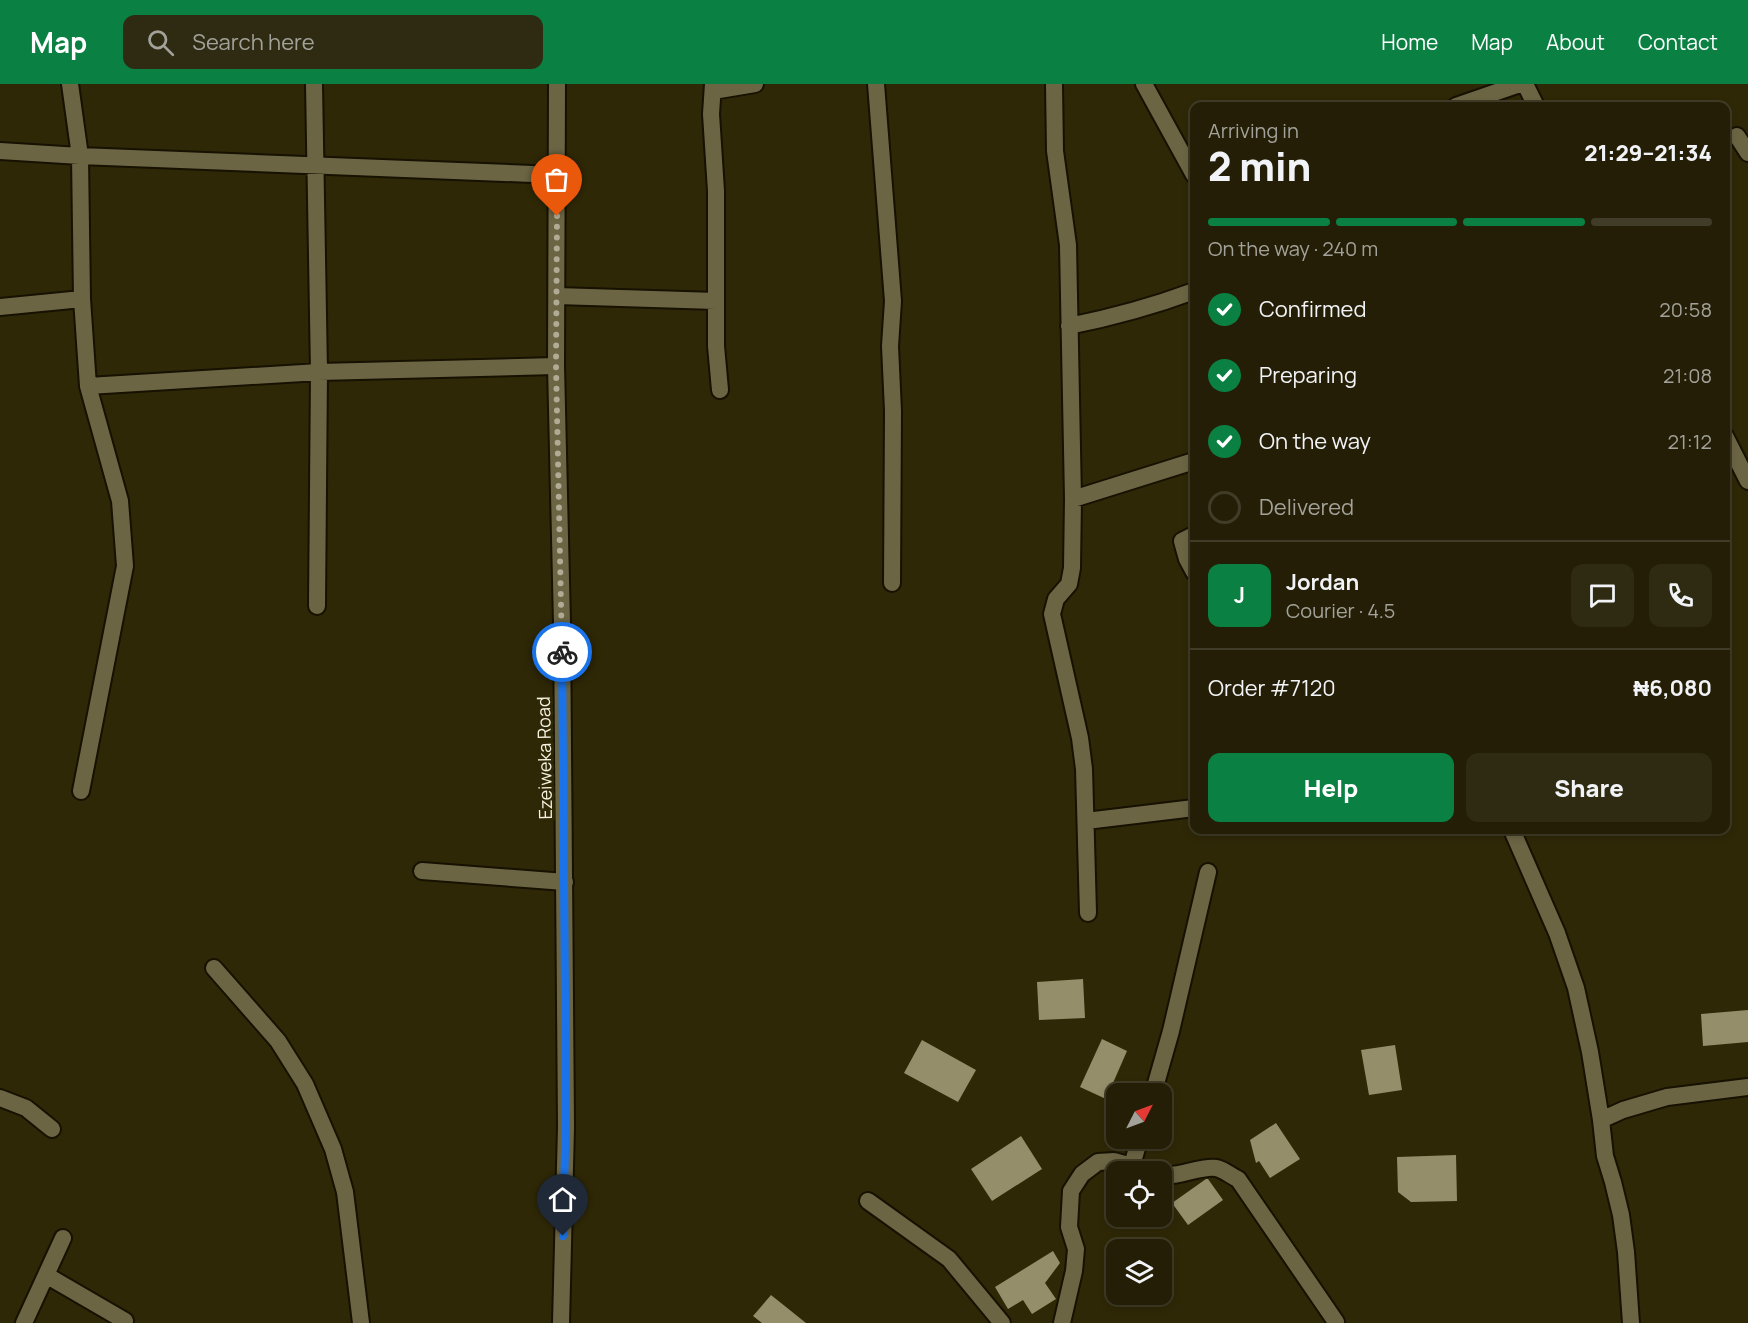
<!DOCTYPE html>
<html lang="en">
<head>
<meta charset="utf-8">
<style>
  :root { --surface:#231e05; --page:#2f2b13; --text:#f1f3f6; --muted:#a3a29a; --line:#403c27; --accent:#0b8043 }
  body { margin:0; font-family:Manrope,sans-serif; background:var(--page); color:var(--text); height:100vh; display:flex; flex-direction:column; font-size:22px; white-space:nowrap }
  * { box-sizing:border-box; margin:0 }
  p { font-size:20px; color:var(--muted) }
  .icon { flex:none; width:33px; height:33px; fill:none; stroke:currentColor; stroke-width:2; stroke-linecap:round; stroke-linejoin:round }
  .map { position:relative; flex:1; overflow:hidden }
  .details { position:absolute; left:1190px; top:18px; width:540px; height:732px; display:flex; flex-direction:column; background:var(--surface); border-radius:12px; box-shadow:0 3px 9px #0003,0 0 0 2px var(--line) }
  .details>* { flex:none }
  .needle { width:39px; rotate:48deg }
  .tools { position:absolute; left:1106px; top:999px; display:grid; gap:12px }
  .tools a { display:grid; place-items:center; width:66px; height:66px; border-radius:12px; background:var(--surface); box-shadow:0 3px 9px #0003,0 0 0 2px var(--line); font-size:30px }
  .pin { position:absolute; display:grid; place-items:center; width:51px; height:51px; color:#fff; margin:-62px -26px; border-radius:50% 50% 50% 0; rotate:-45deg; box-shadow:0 0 6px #0007 }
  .pin .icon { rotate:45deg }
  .courier { position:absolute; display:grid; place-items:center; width:60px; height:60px; margin:-30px; border:4px solid #1a73e8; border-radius:50%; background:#fff; color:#222; box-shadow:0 2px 8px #0007 }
  .overview em { font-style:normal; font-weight:800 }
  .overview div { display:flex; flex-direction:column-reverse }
  .overview { display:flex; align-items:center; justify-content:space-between; height:102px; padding:0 18px }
  h1 { font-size:39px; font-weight:800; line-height:45px }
  .bar { display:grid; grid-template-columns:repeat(4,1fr); gap:9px 6px; align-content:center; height:72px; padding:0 18px }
  .bar i { height:8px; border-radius:4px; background:var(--line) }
  .bar .current { background:var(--accent) }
  .bar p { grid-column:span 4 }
  .line { display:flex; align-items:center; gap:15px; padding:0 18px; border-top:2px solid var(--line) }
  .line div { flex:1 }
  .round { display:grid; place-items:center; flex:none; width:63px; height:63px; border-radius:12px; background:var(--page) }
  ol { padding:0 18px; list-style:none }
  li { display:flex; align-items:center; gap:18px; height:66px }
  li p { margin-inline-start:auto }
  li .icon { padding:6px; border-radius:50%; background:var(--accent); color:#fff; stroke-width:4 }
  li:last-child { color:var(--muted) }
  li i { width:33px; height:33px; border:3px solid var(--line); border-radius:50% }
  .cta { display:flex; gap:12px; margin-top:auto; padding:12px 18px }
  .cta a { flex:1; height:69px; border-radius:12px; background:var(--accent); color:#fff; font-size:24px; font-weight:800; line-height:69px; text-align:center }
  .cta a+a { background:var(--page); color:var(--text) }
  header { display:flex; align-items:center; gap:36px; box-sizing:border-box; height:84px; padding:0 30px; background:var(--accent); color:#fff }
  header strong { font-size:28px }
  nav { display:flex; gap:33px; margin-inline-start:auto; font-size:21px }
  .search { width:420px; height:54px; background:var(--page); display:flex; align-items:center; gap:15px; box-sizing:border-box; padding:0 21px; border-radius:12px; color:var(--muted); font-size:22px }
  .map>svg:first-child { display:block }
  .building { fill:#958e6b }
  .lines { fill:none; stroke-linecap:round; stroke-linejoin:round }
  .minor-casing { stroke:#161100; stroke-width:20 }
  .secondary-casing { stroke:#161100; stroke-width:20 }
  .minor { stroke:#6c6544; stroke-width:16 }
  .secondary { stroke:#6c6544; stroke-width:16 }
  .done { stroke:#b0ab94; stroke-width:6; stroke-dasharray:0 10.8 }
  .route { stroke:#1a73e8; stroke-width:8 }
  .labels { text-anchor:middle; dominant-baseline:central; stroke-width:6; stroke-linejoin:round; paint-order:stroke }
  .street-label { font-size:18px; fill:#f6f2e0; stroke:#2f2807 }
</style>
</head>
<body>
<header>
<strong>Map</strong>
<div class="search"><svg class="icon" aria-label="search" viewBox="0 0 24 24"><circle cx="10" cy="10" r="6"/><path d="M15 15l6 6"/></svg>Search here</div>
<nav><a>Home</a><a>Map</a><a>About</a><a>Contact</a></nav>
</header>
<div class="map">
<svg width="1748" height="1239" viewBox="0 0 1748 1239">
  <rect width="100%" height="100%" fill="#2f2807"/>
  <path class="building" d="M1083,895L1085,934L1039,936L1037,898Z
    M1748,926V958L1703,962L1701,930Z
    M1102,955L1127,967L1106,1015L1080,1003Z
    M922,956L976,986L958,1018L904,989Z
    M1395,961L1402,1006L1369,1011L1361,966Z
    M1276,1039L1300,1075L1270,1094L1259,1077L1256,1079L1250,1056Z
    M1021,1052L1042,1085L992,1117L971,1085Z
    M1456,1071L1457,1117L1411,1118L1398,1108L1397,1073Z
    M1206,1095H1208L1223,1116L1188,1141L1172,1119Z
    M1053,1167L1060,1179L1045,1199L1056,1215L1032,1230L1023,1216L1008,1225L995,1203Z
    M771,1211L806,1239H762L753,1232Z"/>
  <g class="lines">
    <defs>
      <path id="minor" d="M70,0L80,72L82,215L88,302L120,417L125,482L81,707
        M314,0L319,288L317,522
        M713,0L711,30L716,107V262L720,306
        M876,0L893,217L890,262L893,327L892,499
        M1054,0L1055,67L1068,161L1073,415L1072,484L1069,500L1056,515L1052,530L1080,654L1084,685L1088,829
        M1144,0L1194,91
        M1525,0L1536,22
        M713,7L755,0
        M1456,22L1520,0
        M1737,52L1748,69
        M0,67L80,72L557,91
        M557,212L716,217
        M0,223L82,215
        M1069,242C1114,233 1151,223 1194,207
        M88,302L319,288L556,282
        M1725,352L1748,397
        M1073,415L1194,377
        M1194,451L1182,457L1187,475L1194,488
        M1086,737L1194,724
        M1512,746L1557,849L1576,904L1590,968L1601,1036L1605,1072L1613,1098L1621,1131L1626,1168L1631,1239
        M422,787L565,798
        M214,884L278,957L305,1000L333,1065L345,1108L361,1239
        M1153,1010L1171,947L1208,788
        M0,1014L26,1024L52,1045
        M1601,1036L1623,1026L1667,1013L1748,1003
        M1132,1081L1140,1054
        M1161,1090C1176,1095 1198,1082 1216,1084C1223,1085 1231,1092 1238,1095L1336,1238
        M868,1117L949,1175L1002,1239
        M46,1191L125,1237
        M24,1239L63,1154
        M1062,1239L1074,1187L1076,1165L1069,1143L1071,1107L1082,1090L1098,1078L1114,1077L1152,1088"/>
      <path id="secondary" d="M557,0L556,282L562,539L566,1043L561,1239"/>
    </defs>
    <use href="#minor" class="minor-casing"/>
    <use href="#secondary" class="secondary-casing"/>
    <use href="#minor" class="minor"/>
    <use href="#secondary" class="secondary"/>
  </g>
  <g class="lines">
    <path class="done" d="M557,132L556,282L562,568"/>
    <path class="route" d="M562,568L566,1021L563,1152"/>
  </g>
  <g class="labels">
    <g class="street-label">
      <text transform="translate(544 674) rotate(-91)">Ezeiweka Road</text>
    </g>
  </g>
</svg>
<div class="tools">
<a><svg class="needle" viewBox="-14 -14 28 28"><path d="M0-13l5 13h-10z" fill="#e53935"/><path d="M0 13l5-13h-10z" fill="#a3a29a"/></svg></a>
<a><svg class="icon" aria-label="locate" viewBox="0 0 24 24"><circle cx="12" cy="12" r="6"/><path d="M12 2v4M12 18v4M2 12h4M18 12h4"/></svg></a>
<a><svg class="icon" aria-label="layers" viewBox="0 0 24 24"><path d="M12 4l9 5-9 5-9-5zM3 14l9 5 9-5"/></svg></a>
</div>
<div class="pin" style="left:557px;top:132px;background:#ea580c"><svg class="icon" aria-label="bag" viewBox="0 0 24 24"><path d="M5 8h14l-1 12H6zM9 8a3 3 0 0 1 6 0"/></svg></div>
<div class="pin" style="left:563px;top:1152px;background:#1f2937"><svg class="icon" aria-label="home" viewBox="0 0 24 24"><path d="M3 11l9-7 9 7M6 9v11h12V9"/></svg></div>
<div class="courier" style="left:562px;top:568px"><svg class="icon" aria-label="bike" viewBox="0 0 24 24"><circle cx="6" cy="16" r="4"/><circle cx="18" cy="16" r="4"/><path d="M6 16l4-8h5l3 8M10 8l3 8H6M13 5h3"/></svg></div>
<section class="details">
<div class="overview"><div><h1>2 min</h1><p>Arriving in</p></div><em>21:29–21:34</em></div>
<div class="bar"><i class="current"></i><i class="current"></i><i class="current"></i><i></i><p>On the way · 240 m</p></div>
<ol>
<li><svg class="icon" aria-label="check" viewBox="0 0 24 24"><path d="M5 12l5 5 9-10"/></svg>Confirmed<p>20:58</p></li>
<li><svg class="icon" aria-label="check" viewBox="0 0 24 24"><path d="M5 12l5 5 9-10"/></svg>Preparing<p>21:08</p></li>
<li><svg class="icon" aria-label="check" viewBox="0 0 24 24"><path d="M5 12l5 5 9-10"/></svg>On the way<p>21:12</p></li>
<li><i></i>Delivered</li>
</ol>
<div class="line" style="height:108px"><b class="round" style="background:var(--accent);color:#fff">J</b><div><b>Jordan</b><p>Courier · 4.5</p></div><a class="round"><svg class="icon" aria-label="chat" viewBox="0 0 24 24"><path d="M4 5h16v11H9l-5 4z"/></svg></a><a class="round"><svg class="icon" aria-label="phone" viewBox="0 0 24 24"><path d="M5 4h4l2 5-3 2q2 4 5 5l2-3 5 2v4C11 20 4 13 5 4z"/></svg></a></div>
<div class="line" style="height:78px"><div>Order #7120</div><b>₦6,080</b></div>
<div class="cta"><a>Help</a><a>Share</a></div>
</section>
</div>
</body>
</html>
